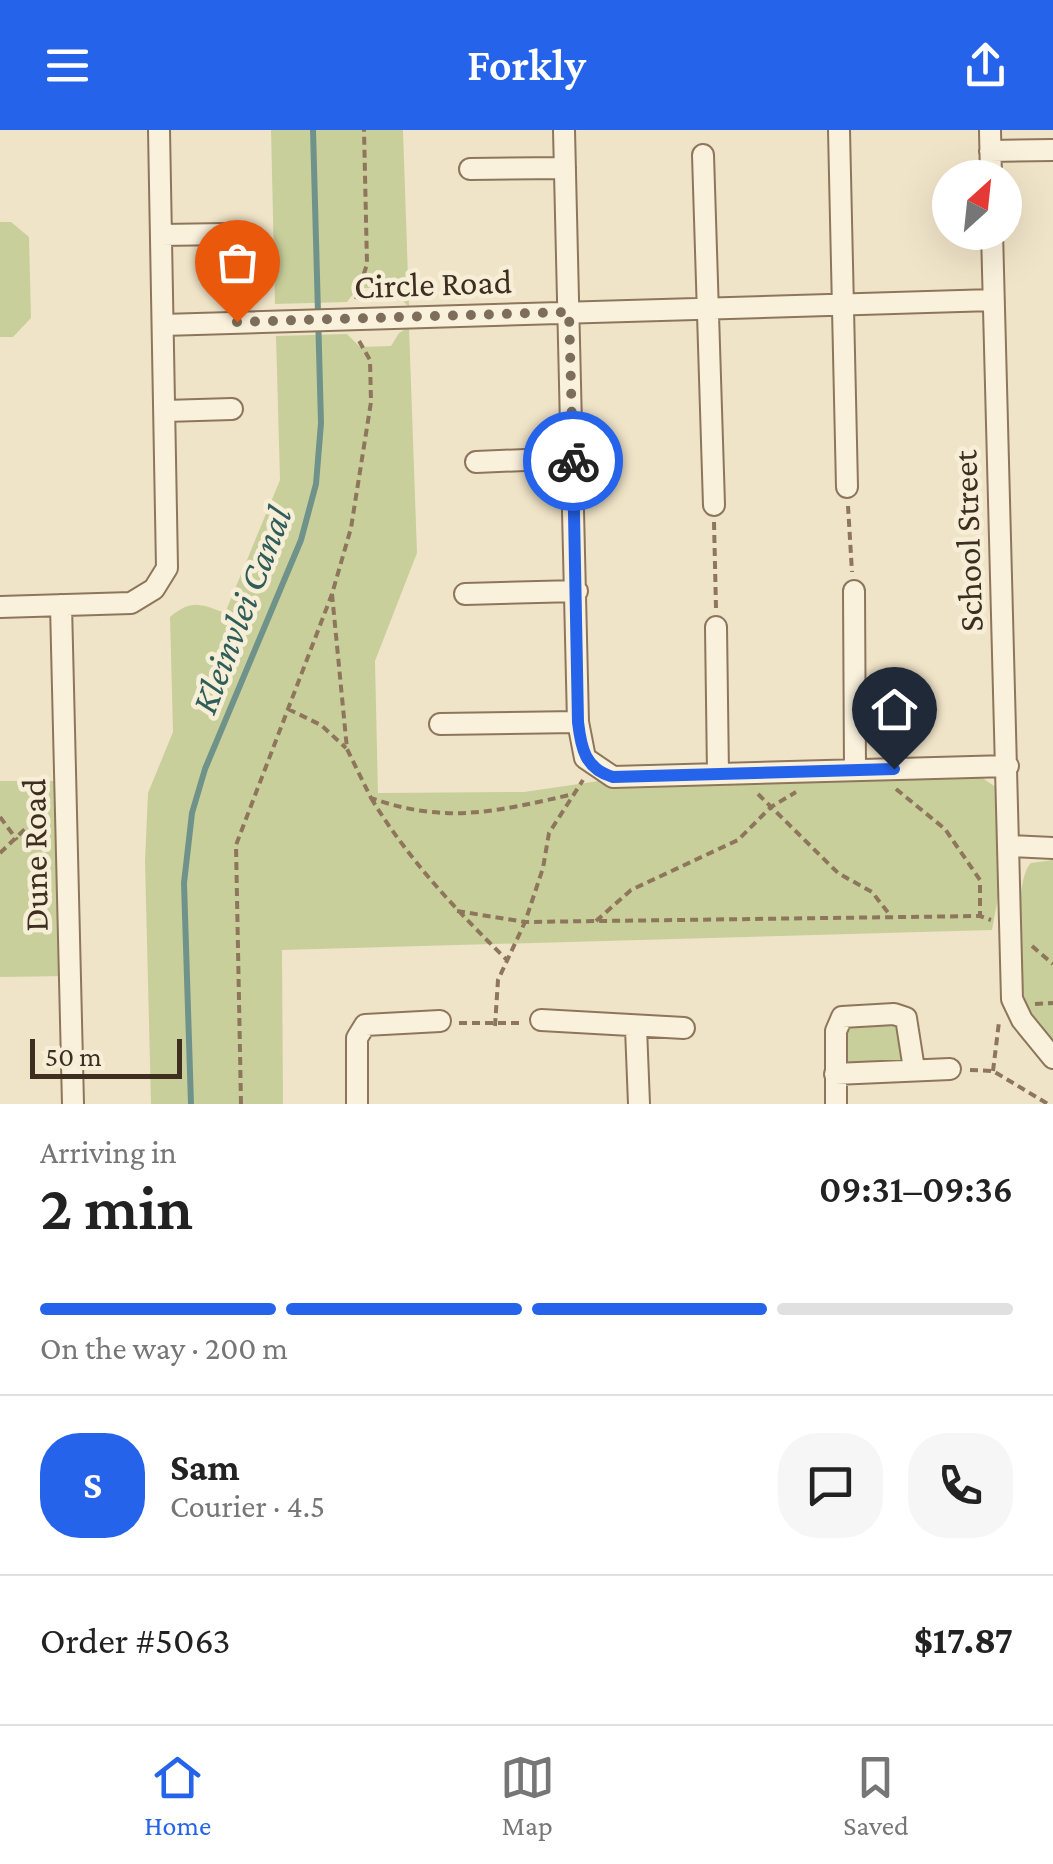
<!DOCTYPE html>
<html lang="en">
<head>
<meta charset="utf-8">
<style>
  :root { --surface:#fff; --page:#f6f6f6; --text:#222; --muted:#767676; --line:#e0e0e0; --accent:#2563eb }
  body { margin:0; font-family:"Crimson Pro",serif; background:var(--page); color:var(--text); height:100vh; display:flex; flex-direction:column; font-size:38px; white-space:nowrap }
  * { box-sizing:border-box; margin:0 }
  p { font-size:32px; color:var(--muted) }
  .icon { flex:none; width:55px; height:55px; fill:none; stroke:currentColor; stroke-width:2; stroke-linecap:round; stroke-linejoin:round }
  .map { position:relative; height:974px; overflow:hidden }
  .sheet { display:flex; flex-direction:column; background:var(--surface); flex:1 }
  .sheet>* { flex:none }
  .needle { width:65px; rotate:27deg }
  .buttons { position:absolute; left:932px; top:30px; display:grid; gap:20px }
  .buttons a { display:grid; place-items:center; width:90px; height:90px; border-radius:50%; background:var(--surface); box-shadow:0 10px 40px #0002; font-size:50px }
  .scale { position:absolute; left:30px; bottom:25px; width:152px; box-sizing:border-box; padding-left:10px; border:5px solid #3d2e20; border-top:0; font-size:28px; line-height:35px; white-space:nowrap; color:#3d2e20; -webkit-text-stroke:8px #f7eed8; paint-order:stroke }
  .pin { position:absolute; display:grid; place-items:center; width:85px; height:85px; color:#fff; margin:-102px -42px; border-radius:50% 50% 50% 0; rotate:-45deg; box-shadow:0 0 10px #0007 }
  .pin .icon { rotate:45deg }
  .courier { position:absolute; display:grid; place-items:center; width:100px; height:100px; margin:-50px; border:8px solid #2563eb; border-radius:50%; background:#fff; color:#222; box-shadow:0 2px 12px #0007 }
  .headline em { font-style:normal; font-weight:600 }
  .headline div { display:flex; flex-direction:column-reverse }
  .headline { display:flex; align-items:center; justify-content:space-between; height:170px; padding:0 40px }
  h1 { font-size:65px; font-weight:600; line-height:75px }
  .bar { display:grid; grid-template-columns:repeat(4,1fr); gap:15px 10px; align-content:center; height:120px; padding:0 40px }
  .bar i { height:12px; border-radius:8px; background:var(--line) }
  .bar .active { background:var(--accent) }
  .bar p { grid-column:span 4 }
  .line { display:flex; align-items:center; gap:25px; padding:0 40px; border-top:2px solid var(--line) }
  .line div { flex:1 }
  .round { display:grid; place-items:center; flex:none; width:105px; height:105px; border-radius:40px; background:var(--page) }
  header { display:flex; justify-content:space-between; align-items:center; height:130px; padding:0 40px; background:var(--accent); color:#fff; font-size:45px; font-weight:600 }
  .dock { display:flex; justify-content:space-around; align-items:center; height:140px; border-top:2px solid var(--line); background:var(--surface); font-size:28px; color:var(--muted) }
  .dock a { display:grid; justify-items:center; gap:5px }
  .dock .active { color:var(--accent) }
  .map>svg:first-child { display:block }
  .grass { fill:#c9cf9b }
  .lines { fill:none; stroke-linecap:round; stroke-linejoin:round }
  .stream { stroke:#6f938a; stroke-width:6 }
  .street-casing { stroke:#8d765c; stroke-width:24 }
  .path { stroke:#8d765c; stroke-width:4; stroke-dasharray:8 5; stroke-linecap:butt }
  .street { stroke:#faf1dc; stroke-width:20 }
  .done { stroke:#7c6e5b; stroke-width:10; stroke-dasharray:0 18 }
  .route { stroke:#2563eb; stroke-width:12 }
  .labels { text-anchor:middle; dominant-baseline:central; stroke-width:9; stroke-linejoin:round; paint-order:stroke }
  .street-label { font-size:35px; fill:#3d2e20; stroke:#f7eed8 }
  .water-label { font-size:38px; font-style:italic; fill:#2f5d5a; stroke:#f7eed8 }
</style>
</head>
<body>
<header><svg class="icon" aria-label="menu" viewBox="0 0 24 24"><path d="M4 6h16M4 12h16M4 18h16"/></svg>Forkly<svg class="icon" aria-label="share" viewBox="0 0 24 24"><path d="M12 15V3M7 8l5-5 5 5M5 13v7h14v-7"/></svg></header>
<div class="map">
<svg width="1053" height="974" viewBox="0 0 1053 974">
  <rect width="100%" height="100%" fill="#f0e4c8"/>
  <path class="grass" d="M271,0H403L409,177L390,158H358L347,172L275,174Z
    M0,92H11L29,107L31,188L13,207H0Z
    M409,197L417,423L375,531L378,663L524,662L599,651L607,656L978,645L1000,660L1002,746L992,800L282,820L283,974H151L145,731L148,663L173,602L170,487C192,469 200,474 225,483L280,350L276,206L347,204L360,217L391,216L399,203Z
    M0,651H64L69,846L0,847Z
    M1053,730V910C1045,901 1033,891 1028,880C1018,856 1013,749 1031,733Z
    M894,892L907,900V923L899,931L850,933L842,925V900L850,893Z"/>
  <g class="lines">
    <path class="stream" d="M191,974L184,753L192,683L205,639L301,410L316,354L321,293L313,0"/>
    <defs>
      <path id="street" d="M564,0L578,592L585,628L613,647L1008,636
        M839,0L847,357
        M990,0L991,48
        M990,21L1053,20
        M703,25L714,375
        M470,39L565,38
        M992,102L1012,869L1022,890L1053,928
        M161,105L227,104
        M163,195L993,170
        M165,281L232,279
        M476,332L573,328
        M854,461L855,640
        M465,464L577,461
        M61,475L73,974
        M0,477L131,473L154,459L167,438L159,0
        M716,497L718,644
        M440,594L578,592
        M1009,716L1053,718
        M541,890L684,898
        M636,898L639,974
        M835,944L950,939
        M357,974V908L365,895L440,891
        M836,974V901L842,887L894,884L906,888L914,939"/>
    </defs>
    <use href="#street" class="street-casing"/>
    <path class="path" d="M356,169L367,134L364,0
      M848,376L852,442
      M714,392L716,478
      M332,464L347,619L371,668C447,695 498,681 574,664
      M288,579L321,595L346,618
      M896,659L945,699L980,750V786
      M758,664L838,743L872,762L890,785
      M371,668C408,729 455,779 506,829
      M0,687L17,710
      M0,723L47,678
      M457,781L525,792L980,786L991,790
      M596,791L631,760L738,710L771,677L796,662
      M1032,816L1053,834
      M1035,874L1053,873
      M459,893H520
      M495,896L498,850L525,792L543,738L549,703L583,650
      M970,940L993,941L1048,974
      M993,941L999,892
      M241,974L236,715L332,464L351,398L371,272L370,230L358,209"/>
    <use href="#street" class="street"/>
  </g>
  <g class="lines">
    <path class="done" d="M237,192L569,182L573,331"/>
    <path class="route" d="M573,331L578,592C581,618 585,639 613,647L894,639"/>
  </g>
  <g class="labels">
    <g class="street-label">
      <text transform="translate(433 154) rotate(-2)">Circle Road</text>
      <text transform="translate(968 411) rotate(-92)">School Street</text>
      <text transform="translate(35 725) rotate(-91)">Dune Road</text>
    </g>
    <g class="water-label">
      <text transform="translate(241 480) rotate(-69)">Kleinvlei Canal</text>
    </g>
  </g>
</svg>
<div class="buttons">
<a><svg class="needle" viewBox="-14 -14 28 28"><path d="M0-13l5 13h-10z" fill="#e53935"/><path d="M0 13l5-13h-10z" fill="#767676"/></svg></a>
</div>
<div class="scale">50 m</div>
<div class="pin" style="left:237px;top:192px;background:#ea580c"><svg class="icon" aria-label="bag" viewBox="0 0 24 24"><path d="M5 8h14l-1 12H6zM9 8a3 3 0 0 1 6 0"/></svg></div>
<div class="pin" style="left:894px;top:639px;background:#1f2937"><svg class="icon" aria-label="home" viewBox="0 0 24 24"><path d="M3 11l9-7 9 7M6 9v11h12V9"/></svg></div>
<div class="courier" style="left:573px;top:331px"><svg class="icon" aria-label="bike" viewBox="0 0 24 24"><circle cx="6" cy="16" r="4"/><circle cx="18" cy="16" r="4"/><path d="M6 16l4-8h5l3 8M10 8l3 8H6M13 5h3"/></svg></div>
</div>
<section class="sheet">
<div class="headline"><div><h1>2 min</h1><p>Arriving in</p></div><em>09:31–09:36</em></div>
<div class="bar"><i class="active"></i><i class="active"></i><i class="active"></i><i></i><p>On the way · 200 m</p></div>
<div class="line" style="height:180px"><b class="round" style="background:var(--accent);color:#fff">S</b><div><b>Sam</b><p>Courier · 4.5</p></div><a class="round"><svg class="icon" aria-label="chat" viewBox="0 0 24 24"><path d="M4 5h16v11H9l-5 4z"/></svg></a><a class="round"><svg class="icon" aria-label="phone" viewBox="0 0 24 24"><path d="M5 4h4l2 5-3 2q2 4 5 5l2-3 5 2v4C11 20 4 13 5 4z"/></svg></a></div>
<div class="line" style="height:130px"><div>Order #5063</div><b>$17.87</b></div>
</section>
<nav class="dock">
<a class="active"><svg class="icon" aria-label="home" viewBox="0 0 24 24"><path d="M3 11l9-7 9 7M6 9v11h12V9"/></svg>Home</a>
<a><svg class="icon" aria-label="map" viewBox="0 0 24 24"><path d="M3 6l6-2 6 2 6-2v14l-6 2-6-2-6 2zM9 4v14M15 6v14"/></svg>Map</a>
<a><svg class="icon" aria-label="saved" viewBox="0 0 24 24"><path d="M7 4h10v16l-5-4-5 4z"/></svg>Saved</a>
</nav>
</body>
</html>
